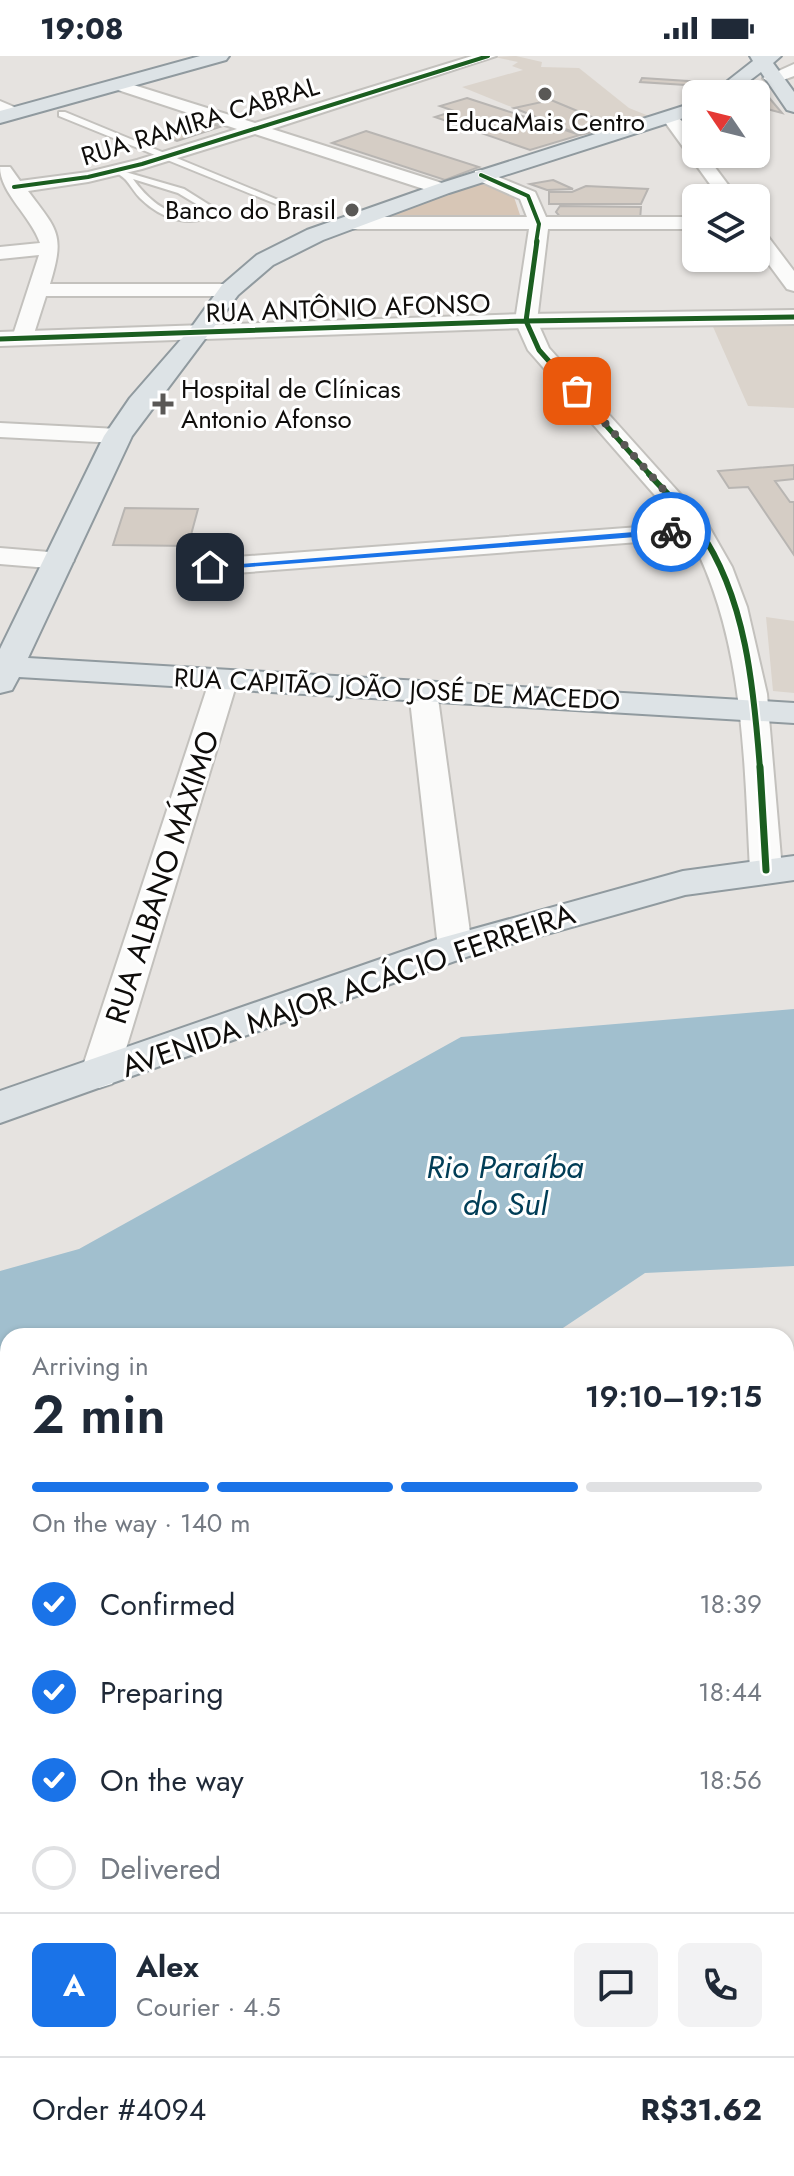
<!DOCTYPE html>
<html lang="en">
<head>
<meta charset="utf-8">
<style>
  :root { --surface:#fff; --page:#f2f2f3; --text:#1f2937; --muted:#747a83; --line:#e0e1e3; --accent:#1a73e8 }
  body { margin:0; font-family:Jost,sans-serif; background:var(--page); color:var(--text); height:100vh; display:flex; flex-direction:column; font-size:30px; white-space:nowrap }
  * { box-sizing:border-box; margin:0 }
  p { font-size:26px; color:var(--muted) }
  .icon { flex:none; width:44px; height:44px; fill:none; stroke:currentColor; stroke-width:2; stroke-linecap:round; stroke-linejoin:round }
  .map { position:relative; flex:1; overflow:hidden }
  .side { position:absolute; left:0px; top:1272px; width:794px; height:848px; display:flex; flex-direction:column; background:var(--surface); border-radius:24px 24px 0 0; box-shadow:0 2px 6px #0004 }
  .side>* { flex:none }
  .needle { width:52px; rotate:305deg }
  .tools { position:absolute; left:682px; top:24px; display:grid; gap:16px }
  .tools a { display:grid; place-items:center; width:88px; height:88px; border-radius:12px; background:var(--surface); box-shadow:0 2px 6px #0004; font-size:40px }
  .pin { position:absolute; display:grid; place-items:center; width:68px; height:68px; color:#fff; margin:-34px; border-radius:16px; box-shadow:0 4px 12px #0006 }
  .courier { position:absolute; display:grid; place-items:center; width:80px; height:80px; margin:-40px; border:6px solid #1a73e8; border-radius:50%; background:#fff; color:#222; box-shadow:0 2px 10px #0007 }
  .headline em { font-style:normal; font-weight:600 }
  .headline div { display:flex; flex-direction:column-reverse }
  .headline { display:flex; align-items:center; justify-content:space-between; height:136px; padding:0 32px }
  h1 { font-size:52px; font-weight:600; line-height:60px }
  .bar { display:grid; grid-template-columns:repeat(4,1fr); gap:12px 8px; align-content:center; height:96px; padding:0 32px }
  .bar i { height:10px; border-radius:6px; background:var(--line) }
  .bar .on { background:var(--accent) }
  .bar p { grid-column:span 4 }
  .line { display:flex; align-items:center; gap:20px; padding:0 32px; border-top:2px solid var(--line) }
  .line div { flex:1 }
  .round { display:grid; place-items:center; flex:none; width:84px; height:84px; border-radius:12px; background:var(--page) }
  ol { padding:0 32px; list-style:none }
  li { display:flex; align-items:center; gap:24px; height:88px }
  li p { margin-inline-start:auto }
  li .icon { padding:8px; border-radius:50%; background:var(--accent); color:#fff; stroke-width:4 }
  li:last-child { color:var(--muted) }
  li i { width:44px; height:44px; border:4px solid var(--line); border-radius:50% }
  .status { display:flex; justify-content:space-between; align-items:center; height:56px; padding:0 40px; background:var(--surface); direction:ltr }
  .status svg { height:22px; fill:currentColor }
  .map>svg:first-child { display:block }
  .built { fill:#dbd4cc }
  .green { fill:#d7c6b6 }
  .water { fill:#a1bfce }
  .building { fill:#d5cdc5; stroke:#b8b5b2; stroke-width:2 }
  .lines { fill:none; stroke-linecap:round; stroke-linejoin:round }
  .lane-casing { stroke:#c3c1bd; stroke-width:4 }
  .street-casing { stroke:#c3c1bd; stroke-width:4 }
  .secondary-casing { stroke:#c3c1bd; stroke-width:4 }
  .primary-casing { stroke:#909a9f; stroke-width:4 }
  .lane { fill:#fbfbfa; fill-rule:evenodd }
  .street { fill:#fbfbfa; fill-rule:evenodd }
  .secondary { fill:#fbfbfa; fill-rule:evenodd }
  .primary { fill:#dde3e6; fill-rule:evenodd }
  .cycleway-far3-casing { stroke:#fff; stroke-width:6 }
  .cycleway-far2-casing { stroke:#fff; stroke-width:8 }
  .cycleway-far1-casing { stroke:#fff; stroke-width:10 }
  .cycleway-casing { stroke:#fff; stroke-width:12 }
  .cycleway-far3 { stroke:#1b5e20; stroke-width:4 }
  .cycleway-far2 { stroke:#1b5e20; stroke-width:5 }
  .cycleway-far1 { stroke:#1b5e20; stroke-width:6 }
  .cycleway { stroke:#1b5e20; stroke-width:7 }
  .route { fill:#1a73e8 }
  .done { stroke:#5a5856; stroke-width:8; stroke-dasharray:0 14.4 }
  .poi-dot { fill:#5a5856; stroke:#fff; stroke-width:3 }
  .labels { text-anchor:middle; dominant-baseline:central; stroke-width:6; stroke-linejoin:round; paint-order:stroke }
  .far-street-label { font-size:26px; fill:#0f0d0b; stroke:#fff }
  .far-poi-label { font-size:26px; fill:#0f0d0b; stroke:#fff }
  .street-label { font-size:30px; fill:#0f0d0b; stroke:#fff }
  .water-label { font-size:32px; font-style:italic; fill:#003d56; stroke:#fff }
</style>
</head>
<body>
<div class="status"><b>19:08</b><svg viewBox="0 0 49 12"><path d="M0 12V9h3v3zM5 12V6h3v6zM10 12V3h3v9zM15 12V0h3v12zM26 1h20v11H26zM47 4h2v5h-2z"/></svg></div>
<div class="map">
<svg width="794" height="2120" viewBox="0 0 794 2120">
  <rect width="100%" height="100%" fill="#e6e3e0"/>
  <path class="built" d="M516,0L542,6L541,11L579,12L629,52L654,62L616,71L551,44L514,52L462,31L523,14L512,10L518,6L494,1Z
    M794,262V352L748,350L710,264Z
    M766,561L794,565V637L773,635Z"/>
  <path class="green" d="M483,124L514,141L521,162H376Z"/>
  <path class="water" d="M794,953V1210L645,1217L551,1280H8V1544L0,1549V1215L79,1193L461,981Z"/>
  <path class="building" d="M642,22L703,26L701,30L640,26Z
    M758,36L766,38L782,57L756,50V38H748Z
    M467,42L504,54L580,79L530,94L435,61L454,55L440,50Z
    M551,44L616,71L580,79L514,52Z
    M201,64L220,67L215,69L220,71L177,85L158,78Z
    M366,75L479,111L445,124L332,87Z
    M553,124L573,133L547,134L530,128Z
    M586,130L648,133L641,148H549V136H572Z
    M560,150L641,151L640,164L561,162L556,156Z
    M794,409V423L775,425L790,446H794V499L748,431L729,432L718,415Z
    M125,452L198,453L188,490L113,489Z"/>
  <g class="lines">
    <defs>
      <path id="lane" d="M59,56H65L283,146L276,148L59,60Z
        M115,113L184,133L219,155C194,174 162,164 140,142C131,133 127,120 115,117ZM133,123L178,137L208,155C179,170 150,147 133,123Z
        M786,1433L794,1437V1465L786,1461Z"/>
      <path id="street" d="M472,0H496L272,73L448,129V137H436L255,78L142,113L88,126L28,135C58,175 65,178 50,228H230L240,234L230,240H46L31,287H15L12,282L39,199L0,203V191L40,187C31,160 0,137 0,111H10L20,125L88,116L137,104L237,73L112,32V26H124L255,67Z
        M0,45L26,56L18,61L0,55Z
        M670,57C685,62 696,83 696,98H705L738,142H720L662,62Z
        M481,114L535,136L546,161H696V173H548L537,265L549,292L708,469L732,511L747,551L767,638L782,814L778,821L766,824L754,821L750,814C744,701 744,584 691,482L210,519L201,517L197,511L201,505L210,503L680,468L528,294L515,265L529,173H347L337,167L347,161H527L520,143L475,123V115Z
        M756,172L763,174L794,215V235L787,233L756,191Z
        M0,367L118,373L130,380L118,387L0,381Z
        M0,492L61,497L74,505L61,513L0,508Z
        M224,614L234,617L238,623L118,1019L112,1028L99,1032L86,1028L80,1019L210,623L214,617Z
        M423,626L433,629L437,635L472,891L467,899L455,902L443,899L438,891L409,635L413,629Z"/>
      <path id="secondary" d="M794,8V20L772,28L763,22Z
        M794,254V268L526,272L0,290V276L526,258Z"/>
      <path id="primary" d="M200,0H229L226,4L0,67V55Z
        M750,0H781L773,7L794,36V56L787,54L761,16L732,38H711L753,5Z
        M696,46V58L449,137L323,184L273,209L238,239L132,380L28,602L794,647V667L19,621L12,634L0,637V593L104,380L130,342L191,272L222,229L257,199L307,174L435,129Z
        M794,800V824L685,839L469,900L0,1067V1035L441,882L683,815Z"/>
    </defs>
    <use href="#lane" class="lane-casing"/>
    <use href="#street" class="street-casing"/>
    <use href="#secondary" class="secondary-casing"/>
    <use href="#primary" class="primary-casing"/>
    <use href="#lane" class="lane"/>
    <use href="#street" class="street"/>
    <use href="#secondary" class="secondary"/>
    <use href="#primary" class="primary"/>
    <defs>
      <path id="cycleway-far3" d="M481,119L528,140L539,168L536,187
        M14,131L88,121L142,108L488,0"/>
      <path id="cycleway-far2" d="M537,185L526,265L539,294L651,420
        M0,283L526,265L794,261"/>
      <path id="cycleway-far1" d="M649,418C665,436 685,454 699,474C746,540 754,634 760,713"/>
      <path id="cycleway" d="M760,711L766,814"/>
    </defs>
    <use href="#cycleway-far3" class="cycleway-far3-casing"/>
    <use href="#cycleway-far2" class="cycleway-far2-casing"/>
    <use href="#cycleway-far1" class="cycleway-far1-casing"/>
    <use href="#cycleway" class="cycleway-casing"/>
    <use href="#cycleway-far3" class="cycleway-far3"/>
    <use href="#cycleway-far2" class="cycleway-far2"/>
    <use href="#cycleway-far1" class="cycleway-far1"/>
    <use href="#cycleway" class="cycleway"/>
  </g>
  <path class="route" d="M671,473L674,478L210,514L205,511Z"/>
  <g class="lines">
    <path class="done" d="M577,335L699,474L671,476"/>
  </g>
  <g class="poi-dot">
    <circle cx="545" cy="38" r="8"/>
    <circle cx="352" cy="154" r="8"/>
    <path d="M159 336h8v8h8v8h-8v8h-8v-8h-8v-8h8z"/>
  </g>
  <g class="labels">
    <g class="far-street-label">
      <text transform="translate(200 65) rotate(-17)">RUA RAMIRA CABRAL</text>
      <text transform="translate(348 252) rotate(-2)">RUA ANTÔNIO AFONSO</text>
      <text transform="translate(397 633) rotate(3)">RUA CAPITÃO JOÃO JOSÉ DE MACEDO</text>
    </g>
    <g class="far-poi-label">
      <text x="545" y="66">EducaMais Centro</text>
      <text x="336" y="154" text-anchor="end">Banco do Brasil</text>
      <text x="181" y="333" text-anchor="start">Hospital de Clínicas<tspan x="181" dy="30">Antonio Afonso</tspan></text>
    </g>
    <g class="street-label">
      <text transform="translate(162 821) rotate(-72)">RUA ALBANO MÁXIMO</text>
      <text transform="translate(348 934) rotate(-19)">AVENIDA MAJOR ACÁCIO FERREIRA</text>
    </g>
    <g class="water-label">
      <text x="505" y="1111">Rio Paraíba<tspan x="505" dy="37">do Sul</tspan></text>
    </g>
  </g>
</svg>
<div class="tools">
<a><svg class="needle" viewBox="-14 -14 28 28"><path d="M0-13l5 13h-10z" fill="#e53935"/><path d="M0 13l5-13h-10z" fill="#747a83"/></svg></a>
<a><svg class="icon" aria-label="layers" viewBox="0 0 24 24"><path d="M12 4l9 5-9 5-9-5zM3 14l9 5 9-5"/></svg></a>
</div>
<div class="pin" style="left:577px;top:335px;background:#ea580c"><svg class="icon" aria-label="bag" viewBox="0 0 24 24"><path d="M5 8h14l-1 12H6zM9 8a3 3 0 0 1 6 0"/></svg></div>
<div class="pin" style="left:210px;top:511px;background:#1f2937"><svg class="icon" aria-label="home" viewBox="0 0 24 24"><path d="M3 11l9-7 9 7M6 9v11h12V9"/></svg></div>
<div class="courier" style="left:671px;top:476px"><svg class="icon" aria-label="bike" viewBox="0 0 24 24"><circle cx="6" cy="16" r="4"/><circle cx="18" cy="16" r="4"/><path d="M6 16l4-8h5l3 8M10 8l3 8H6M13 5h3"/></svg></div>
<section class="side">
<div class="headline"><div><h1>2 min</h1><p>Arriving in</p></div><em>19:10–19:15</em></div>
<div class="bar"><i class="on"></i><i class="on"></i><i class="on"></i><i></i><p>On the way · 140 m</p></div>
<ol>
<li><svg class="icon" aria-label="check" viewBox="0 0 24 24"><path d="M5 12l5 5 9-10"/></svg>Confirmed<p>18:39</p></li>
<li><svg class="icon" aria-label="check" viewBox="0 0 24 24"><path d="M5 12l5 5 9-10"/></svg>Preparing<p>18:44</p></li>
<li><svg class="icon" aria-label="check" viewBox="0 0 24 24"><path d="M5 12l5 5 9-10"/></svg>On the way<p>18:56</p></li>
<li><i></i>Delivered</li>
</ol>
<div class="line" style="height:144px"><b class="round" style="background:var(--accent);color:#fff">A</b><div><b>Alex</b><p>Courier · 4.5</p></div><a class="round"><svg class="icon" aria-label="chat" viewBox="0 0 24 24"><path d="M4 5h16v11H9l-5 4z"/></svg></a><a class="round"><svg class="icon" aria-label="phone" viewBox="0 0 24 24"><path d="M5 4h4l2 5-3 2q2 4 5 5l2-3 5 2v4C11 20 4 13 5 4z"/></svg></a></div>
<div class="line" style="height:104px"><div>Order #4094</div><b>R$31.62</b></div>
</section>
</div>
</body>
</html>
